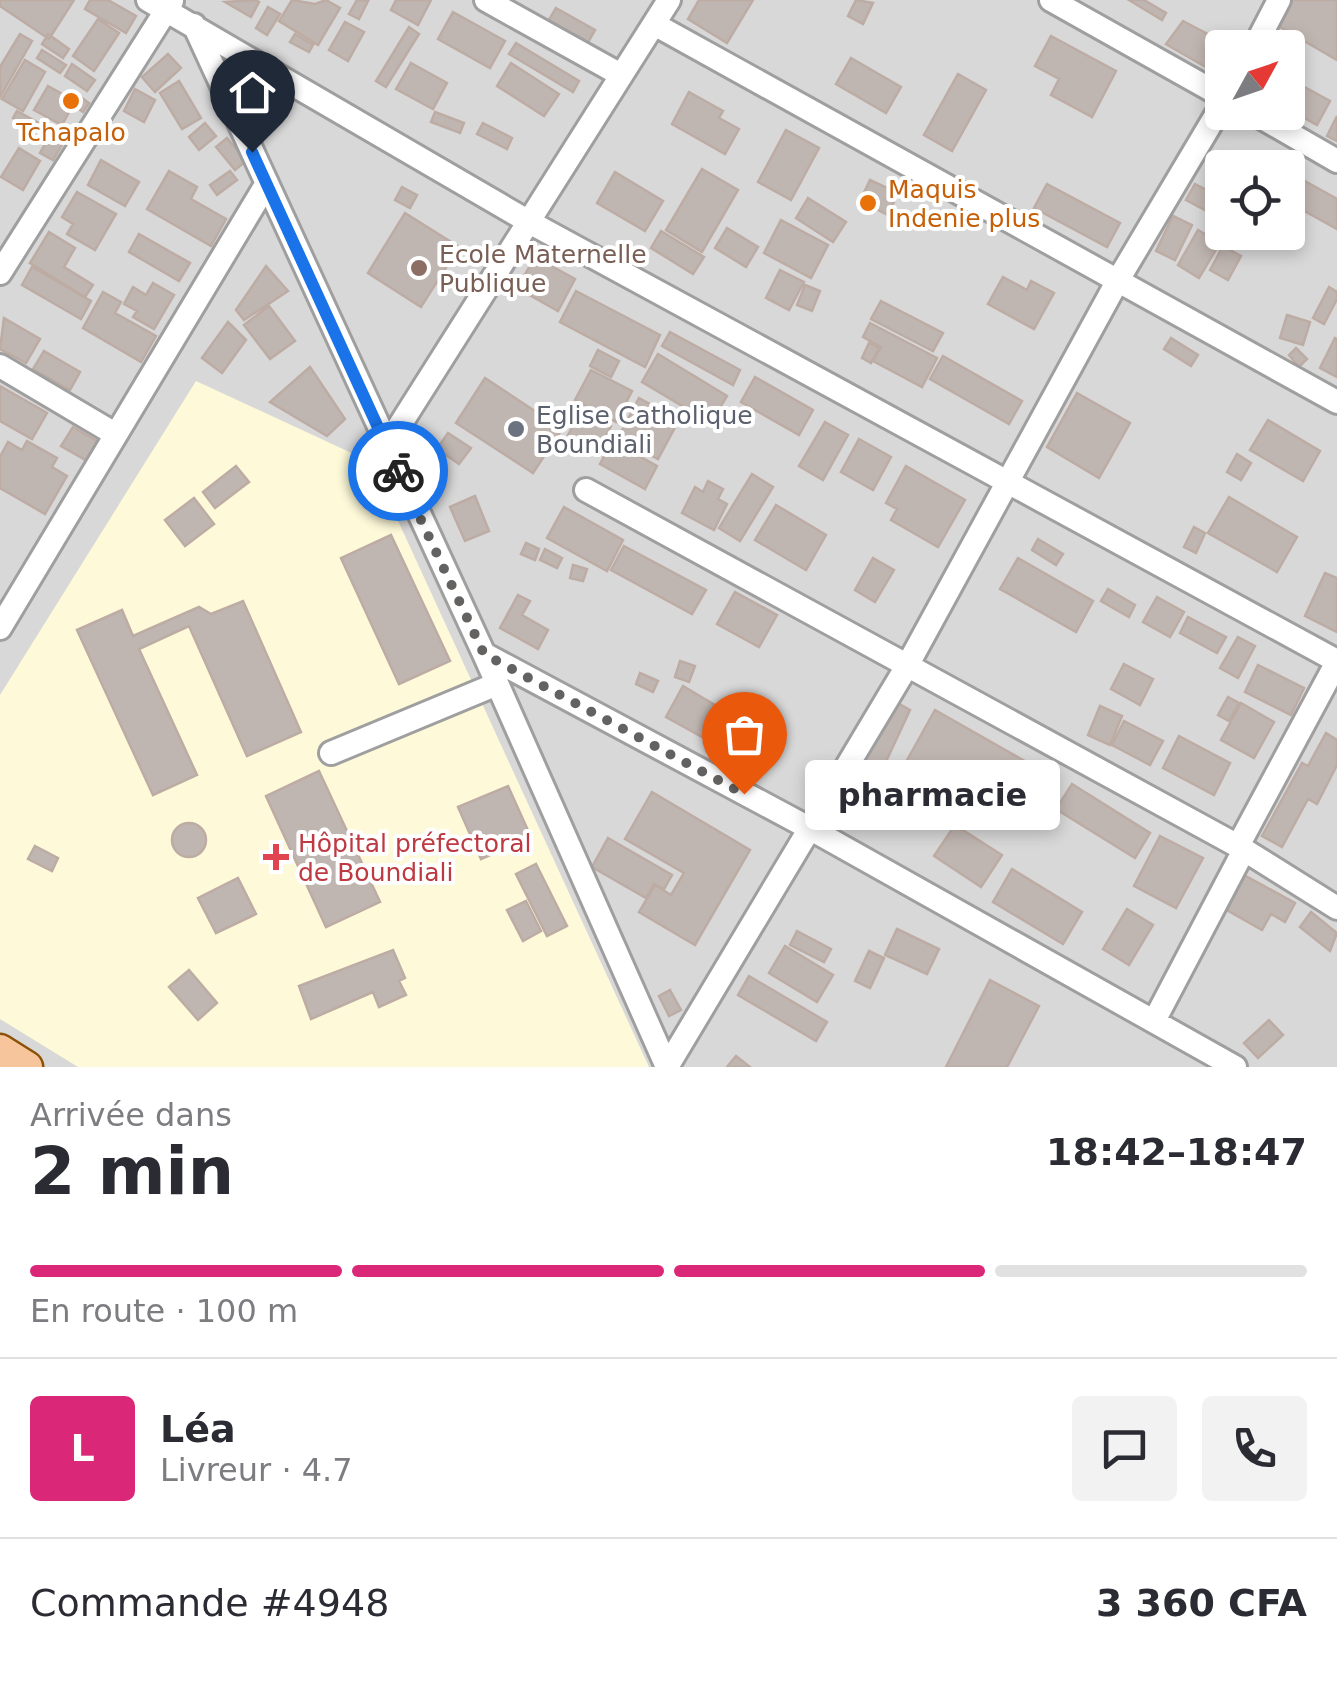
<!DOCTYPE html>
<html lang="fr">
<head>
<meta charset="utf-8">
<style>
  :root { --surface:#fff; --page:#f2f2f3; --text:#2b2b33; --muted:#7c7c81; --line:#e1e1e2; --accent:#db2777 }
  body { margin:0; font-family:"DejaVu Sans",sans-serif; background:var(--page); color:var(--text); height:100vh; display:flex; flex-direction:column; font-size:38px; white-space:nowrap }
  * { box-sizing:border-box; margin:0 }
  p { font-size:32px; color:var(--muted) }
  .icon { flex:none; width:55px; height:55px; fill:none; stroke:currentColor; stroke-width:2; stroke-linecap:round; stroke-linejoin:round }
  .map { position:relative; height:1067px; overflow:hidden }
  .sheet { display:flex; flex-direction:column; background:var(--surface); flex:1 }
  .sheet>* { flex:none }
  .needle { width:65px; rotate:50deg }
  .controls { position:absolute; left:1205px; top:30px; display:grid; gap:20px }
  .controls a { display:grid; place-items:center; width:100px; height:100px; border-radius:10px; background:var(--surface); box-shadow:0 5px 15px #0003; font-size:50px }
  .pin { position:absolute; display:grid; place-items:center; width:85px; height:85px; color:#fff; margin:-102px -42px; border-radius:50% 50% 50% 0; rotate:-45deg; box-shadow:0 0 10px #0007 }
  .pin .icon { rotate:45deg }
  .courier { position:absolute; display:grid; place-items:center; width:100px; height:100px; margin:-50px; border:8px solid #1a73e8; border-radius:50%; background:#fff; color:#222; box-shadow:0 2px 12px #0007 }
  .bubble { position:absolute; height:70px; border-radius:10px; background:var(--surface); box-shadow:0 5px 15px #0003; font-size:32px; font-weight:800; line-height:70px; text-align:center }
  .overview em { font-style:normal; font-weight:800 }
  .overview div { display:flex; flex-direction:column-reverse }
  .overview { display:flex; align-items:center; justify-content:space-between; height:170px; padding:0 30px }
  h1 { font-size:65px; font-weight:800; line-height:75px }
  .bar { display:grid; grid-template-columns:repeat(4,1fr); gap:15px 10px; align-content:center; height:120px; padding:0 30px }
  .bar i { height:12px; border-radius:8px; background:var(--line) }
  .bar .current { background:var(--accent) }
  .bar p { grid-column:span 4 }
  .line { display:flex; align-items:center; gap:25px; padding:0 30px; border-top:2px solid var(--line) }
  .line div { flex:1 }
  .round { display:grid; place-items:center; flex:none; width:105px; height:105px; border-radius:10px; background:var(--page) }
  .map>svg:first-child { display:block }
  .residential { fill:#d9d8d8; fill-rule:evenodd }
  .education { fill:#fdf9d9 }
  .building { fill:#c0b6b1; stroke:#bdaca4; stroke-width:2.5 }
  .lines { fill:none; stroke-linecap:round; stroke-linejoin:round }
  .minor-casing { stroke:#9f9f9f; stroke-width:28 }
  .major-casing { stroke:#8b5107; stroke-width:35 }
  .minor { stroke:#fff; stroke-width:22 }
  .major { stroke:#f7c59b; stroke-width:30 }
  .done { stroke:#646260; stroke-width:10; stroke-dasharray:0 18 }
  .route { stroke:#1a73e8; stroke-width:12 }
  .food-dot { fill:#e8710a; stroke:#fff; stroke-width:4 }
  .education-dot { fill:#8d6e63; stroke:#fff; stroke-width:4 }
  .worship-dot { fill:#6b7280; stroke:#fff; stroke-width:4 }
  .health-dot { fill:#e0444e; stroke:#fff; stroke-width:4 }
  .labels { text-anchor:middle; dominant-baseline:central; stroke-width:8; stroke-linejoin:round; paint-order:stroke }
  .food-label { font-size:25px; fill:#c56008; stroke:#fff }
  .education-label { font-size:25px; fill:#785e54; stroke:#fff; text-anchor:start }
  .worship-label { font-size:25px; fill:#5b616d; stroke:#fff; text-anchor:start }
  .health-label { font-size:25px; fill:#be3a42; stroke:#fff; text-anchor:start }
</style>
</head>
<body>
<div class="map">
<svg width="1337" height="1067" viewBox="0 0 1337 1067">
  <rect width="100%" height="100%" fill="#ece7e1"/>
  <path class="residential" d="M0,0H1337V1067H0ZM1222,48H1288V112H1222ZM1222,168H1288V232H1222Z"/>
  <path class="education" d="M196,381L371,462L649,1067H78L0,1019V695Z"/>
  <path class="building" d="M0,0H74L49,39L0,6Z
    M90,0H108L136,16L126,33L85,9Z
    M255,0L259,2L251,17L225,2Z
    M292,0L315,4L326,0L340,8L318,45L279,21Z
    M357,0L368,1L359,19L349,14Z
    M396,0H431L418,25L391,10Z
    M699,0H753L727,43L688,19Z
    M856,0L873,3L863,24L848,16Z
    M1129,0H1144L1166,13L1162,20Z
    M1288,0H1337V60L1275,24Z
    M268,7L280,14L267,35L256,28Z
    M556,8L595,30L586,46L547,23Z
    M453,12L505,41L490,68L438,39Z
    M98,19L119,33L94,71L73,56Z
    M1183,21L1217,39L1212,47L1221,52L1211,70L1166,44Z
    M345,22L364,32L348,61L329,50Z
    M409,27L419,34L386,87L376,81Z
    M20,34L32,41L0,97V67Z
    M48,34L69,49L63,58L42,44Z
    M295,34L313,45L309,52L290,42Z
    M1051,36L1116,71L1092,117L1051,95L1059,79L1035,66Z
    M516,43L579,81L573,92L509,54Z
    M42,50L66,65L60,73L37,58Z
    M168,54L181,68L155,92L142,77Z
    M851,58L901,87L886,113L836,84Z
    M25,60L45,72L23,111L2,99Z
    M411,63L447,83L433,109L396,89Z
    M511,63L559,94L544,116L497,86Z
    M72,64L95,80L87,91L65,76Z
    M958,74L986,90L952,151L924,135Z
    M1288,78L1330,101L1317,125L1288,109Z
    M179,81L201,118L182,129L160,93Z
    M48,86L75,101L62,125L34,110Z
    M135,89L155,100L144,122L124,111Z
    M689,92L723,111L719,118L739,129L725,154L672,124Z
    M82,98L89,103L83,112L76,107Z
    M17,111L66,138L53,160L40,153L48,138L13,118Z
    M435,112L464,123L460,133L431,122Z
    M1337,116V141L1327,136Z
    M205,123L216,136L199,150L189,137Z
    M483,123L512,138L507,149L477,134Z
    M786,130L819,148L791,200L758,182Z
    M227,138L246,161L235,170L216,147Z
    M19,148L40,161L23,190L1,177Z
    M101,160L139,182L125,206L88,185Z
    M702,169L738,190L702,252L666,230Z
    M169,171L197,187L191,199L226,219L211,246L147,209Z
    M230,171L237,180L217,195L210,185Z
    M615,172L663,201L645,231L597,203Z
    M870,180L898,193L888,215L860,201Z
    M1303,180L1337,199V229L1290,203Z
    M1047,184L1120,223L1107,247L1034,208Z
    M1195,184L1222,198L1218,217L1186,200Z
    M402,187L417,195L410,208L395,200Z
    M77,192L116,214L95,250L67,234L73,224L62,217Z
    M808,198L846,222L833,242L796,218Z
    M405,213L459,247L421,307L368,273Z
    M1173,216L1192,225L1175,260L1156,251Z
    M781,220L828,245L811,278L764,253Z
    M727,228L758,247L746,267L715,248Z
    M1198,230L1220,243L1199,278L1178,265Z
    M661,231L704,257L693,274L651,248Z
    M49,232L75,248L64,267L93,285L85,297L30,263Z
    M139,234L190,263L179,281L129,252Z
    M1223,246L1241,256L1228,280L1210,270Z
    M535,257L575,279L558,311L517,288Z
    M266,266L288,291L244,320L236,310Z
    M32,267L91,301L81,319L22,285Z
    M780,270L804,282L789,310L766,298Z
    M1003,277L1027,290L1031,281L1054,293L1034,329L988,304Z
    M153,283L174,295L154,329L133,317L137,311L124,304L133,287L146,295Z
    M805,285L820,291L812,311L797,305Z
    M1329,287L1337,292V299L1324,324L1313,318Z
    M576,291L660,335L645,367L560,322Z
    M103,292L121,302L115,313L156,336L141,362L83,328Z
    M881,301L943,333L933,351L871,319Z
    M269,306L295,341L270,359L244,325Z
    M1287,315L1310,322L1303,345L1280,338Z
    M4,318L40,339L26,363L0,349Z
    M228,322L246,340L222,373L202,358Z
    M870,323L937,358L922,387L873,361L881,347L863,337Z
    M670,332L740,370L733,385L662,346Z
    M1171,338L1198,355L1191,366L1164,349Z
    M1335,338L1337,339V377L1320,368Z
    M869,343L879,348L871,363L862,358Z
    M1296,348L1307,359L1299,367L1289,355Z
    M598,350L619,361L611,377L590,366Z
    M44,351L80,372L70,390L33,369Z
    M658,354L727,396L711,423L642,382Z
    M943,356L1022,401L1009,424L930,379Z
    M310,367L345,419L327,436L270,402Z
    M591,370L632,391L616,422L575,400Z
    M755,377L813,410L799,435L741,402Z
    M485,378L562,429L533,473L456,423Z
    M0,386L47,413L32,439L0,421Z
    M1077,393L1130,423L1099,478L1047,447Z
    M639,398L679,420L658,459L618,438Z
    M581,410L611,426L596,455L566,439Z
    M1268,420L1320,451L1303,481L1250,450Z
    M825,422L848,435L823,480L799,466Z
    M73,427L100,443L89,462L61,446Z
    M448,433L471,448L459,464L437,449Z
    M859,439L891,457L873,490L841,472Z
    M27,441L57,458L52,467L67,476L45,514L0,488V457L8,442L22,450Z
    M612,441L657,466L645,489L600,464Z
    M1237,454L1251,463L1241,480L1227,472Z
    M236,466L249,482L215,508L203,492Z
    M906,466L965,500L938,547L891,520L897,509L886,503Z
    M752,474L773,487L740,541L719,528Z
    M708,481L723,489L718,499L727,504L714,530L682,513L695,487L703,492Z
    M475,496L489,531L465,541L450,507Z
    M1229,497L1297,537L1277,572L1208,533Z
    M194,498L214,524L185,546L165,520Z
    M776,505L826,535L806,570L755,540Z
    M564,507L623,540L607,571L547,538Z
    M1194,527L1205,533L1196,553L1184,547Z
    M391,535L450,661L399,684L341,558Z
    M1038,539L1063,554L1056,565L1032,550Z
    M526,543L539,549L535,560L521,554Z
    M624,546L706,590L692,614L611,570Z
    M545,549L562,558L557,568L540,560Z
    M873,558L894,570L875,602L855,590Z
    M1018,558L1093,601L1076,632L1000,589Z
    M573,565L587,569L583,581L570,578Z
    M1325,573L1337,578V632L1305,616Z
    M1108,589L1135,605L1129,617L1101,601Z
    M735,592L777,615L759,647L717,624Z
    M518,595L530,601L522,615L548,630L538,649L500,628Z
    M1157,597L1184,612L1170,637L1143,622Z
    M243,601L301,732L247,756L189,626L139,649L197,775L153,795L77,630L122,610L133,636L199,607L211,614Z
    M1188,617L1226,637L1217,653L1180,633Z
    M1238,637L1255,646L1238,678L1220,668Z
    M680,661L695,666L689,682L675,677Z
    M1124,664L1153,679L1140,705L1111,689Z
    M1258,665L1304,688L1291,715L1245,692Z
    M640,673L658,681L653,692L636,684Z
    M683,686L720,708L704,738L666,717Z
    M1228,697L1239,703L1229,721L1218,715Z
    M896,702L910,710L876,783L857,772Z
    M1241,703L1274,722L1254,758L1221,740Z
    M1100,706L1122,716L1110,745L1088,735Z
    M935,710L1051,776L1022,828L906,762Z
    M1124,721L1163,741L1150,765L1112,745Z
    M1326,733L1337,740V765L1317,804L1308,799L1282,847L1262,836L1302,763L1308,766Z
    M1179,736L1230,763L1214,795L1163,768Z
    M319,771L380,902L326,927L266,796Z
    M1072,784L1150,833L1135,858L1056,809Z
    M508,786L531,837L481,859L458,807Z
    M652,792L750,850L695,945L639,912L655,885L671,895L684,873L625,839Z
    M172 840a17 17 0 1 1 34 0a17 17 0 1 1-34 0Z
    M955,825L1002,855L981,887L934,856Z
    M1160,836L1203,858L1176,908L1134,886Z
    M608,838L672,875L664,889L654,884L646,898L592,867Z
    M35,846L58,858L52,871L28,859Z
    M536,864L567,926L547,936L516,874Z
    M1012,869L1082,912L1063,944L993,902Z
    M1244,875L1295,903L1285,922L1271,914L1262,930L1225,909Z
    M238,878L256,914L216,933L198,898Z
    M526,901L541,931L523,941L507,910Z
    M1127,909L1153,925L1129,965L1103,949Z
    M1311,912L1337,933L1330,951L1300,927Z
    M897,929L939,949L927,974L885,955Z
    M797,931L831,949L824,962L790,945Z
    M785,946L833,975L817,1002L769,973Z
    M393,950L405,978L399,981L406,995L379,1007L373,992L311,1019L299,986Z
    M869,951L884,958L870,988L855,981Z
    M189,970L217,1003L198,1020L169,987Z
    M749,976L827,1022L816,1041L738,995Z
    M990,980L1039,1006L1007,1067H946Z
    M670,990L681,1010L669,1016L659,996Z
    M1269,1020L1283,1035L1258,1058L1244,1043Z
    M736,1056L750,1067H727Z"/>
  <g class="lines">
    <defs>
      <path id="minor" d="M148,0L531,223L1337,661
        M486,0L621,75
        M1051,0L1222,96
        M654,24L1337,402
        M194,25L484,654L667,1067
        M1254,48L1279,0
        M1252,112L1337,161
        M0,273L172,1
        M0,366L115,434
        M386,447L669,0
        M586,490L1238,846L1337,908
        M0,628L267,183
        M484,654L809,828L1235,1067
        M331,753L497,684
        M1238,846L1337,662
        M1154,1021L1244,850
        M667,1067L907,666L1118,280L1222,105"/>
      <path id="major" d="M0,1050L27,1067"/>
    </defs>
    <use href="#minor" class="minor-casing"/>
    <use href="#major" class="major-casing"/>
    <use href="#minor" class="minor"/>
    <use href="#major" class="major"/>
  </g>
  <g class="lines">
    <path class="done" d="M398,471L484,654L744,794"/>
    <path class="route" d="M252,152L398,471"/>
  </g>
  <g class="food-dot">
    <circle cx="71" cy="101" r="10"/>
    <circle cx="868" cy="203" r="10"/>
  </g>
  <circle class="education-dot" cx="419" cy="268" r="10"/>
  <circle class="worship-dot" cx="516" cy="429" r="10"/>
  <path class="health-dot" d="M271 842h10v10h10v10h-10v10h-10v-10h-10v-10h10z"/>
  <g class="labels">
    <g class="food-label">
      <text x="71" y="132">Tchapalo</text>
      <text x="888" y="189" text-anchor="start">Maquis<tspan x="888" dy="29">Indenie plus</tspan></text>
    </g>
    <g class="education-label">
      <text x="439" y="254">Ecole Maternelle<tspan x="439" dy="29">Publique</tspan></text>
    </g>
    <g class="worship-label">
      <text x="536" y="415">Eglise Catholique<tspan x="536" dy="29">Boundiali</tspan></text>
    </g>
    <g class="health-label">
      <text x="298" y="843">Hôpital préfectoral<tspan x="298" dy="29">de Boundiali</tspan></text>
    </g>
  </g>
</svg>
<div class="controls">
<a><svg class="needle" viewBox="-14 -14 28 28"><path d="M0-13l5 13h-10z" fill="#e53935"/><path d="M0 13l5-13h-10z" fill="#7c7c81"/></svg></a>
<a><svg class="icon" aria-label="locate" viewBox="0 0 24 24"><circle cx="12" cy="12" r="6"/><path d="M12 2v4M12 18v4M2 12h4M18 12h4"/></svg></a>
</div>
<div class="pin" style="left:744px;top:794px;background:#ea580c"><svg class="icon" aria-label="bag" viewBox="0 0 24 24"><path d="M5 8h14l-1 12H6zM9 8a3 3 0 0 1 6 0"/></svg></div>
<div class="pin" style="left:252px;top:152px;background:#1f2937"><svg class="icon" aria-label="home" viewBox="0 0 24 24"><path d="M3 11l9-7 9 7M6 9v11h12V9"/></svg></div>
<div class="courier" style="left:398px;top:471px"><svg class="icon" aria-label="bike" viewBox="0 0 24 24"><circle cx="6" cy="16" r="4"/><circle cx="18" cy="16" r="4"/><path d="M6 16l4-8h5l3 8M10 8l3 8H6M13 5h3"/></svg></div>
<div class="bubble" style="left:805px;top:760px;width:255px">pharmacie</div>
</div>
<section class="sheet">
<div class="overview"><div><h1>2 min</h1><p>Arrivée dans</p></div><em>18:42–18:47</em></div>
<div class="bar"><i class="current"></i><i class="current"></i><i class="current"></i><i></i><p>En route · 100 m</p></div>
<div class="line" style="height:180px"><b class="round" style="background:var(--accent);color:#fff">L</b><div><b>Léa</b><p>Livreur · 4.7</p></div><a class="round"><svg class="icon" aria-label="chat" viewBox="0 0 24 24"><path d="M4 5h16v11H9l-5 4z"/></svg></a><a class="round"><svg class="icon" aria-label="phone" viewBox="0 0 24 24"><path d="M5 4h4l2 5-3 2q2 4 5 5l2-3 5 2v4C11 20 4 13 5 4z"/></svg></a></div>
<div class="line" style="height:130px"><div>Commande #4948</div><b>3 360 CFA</b></div>
</section>
</body>
</html>
